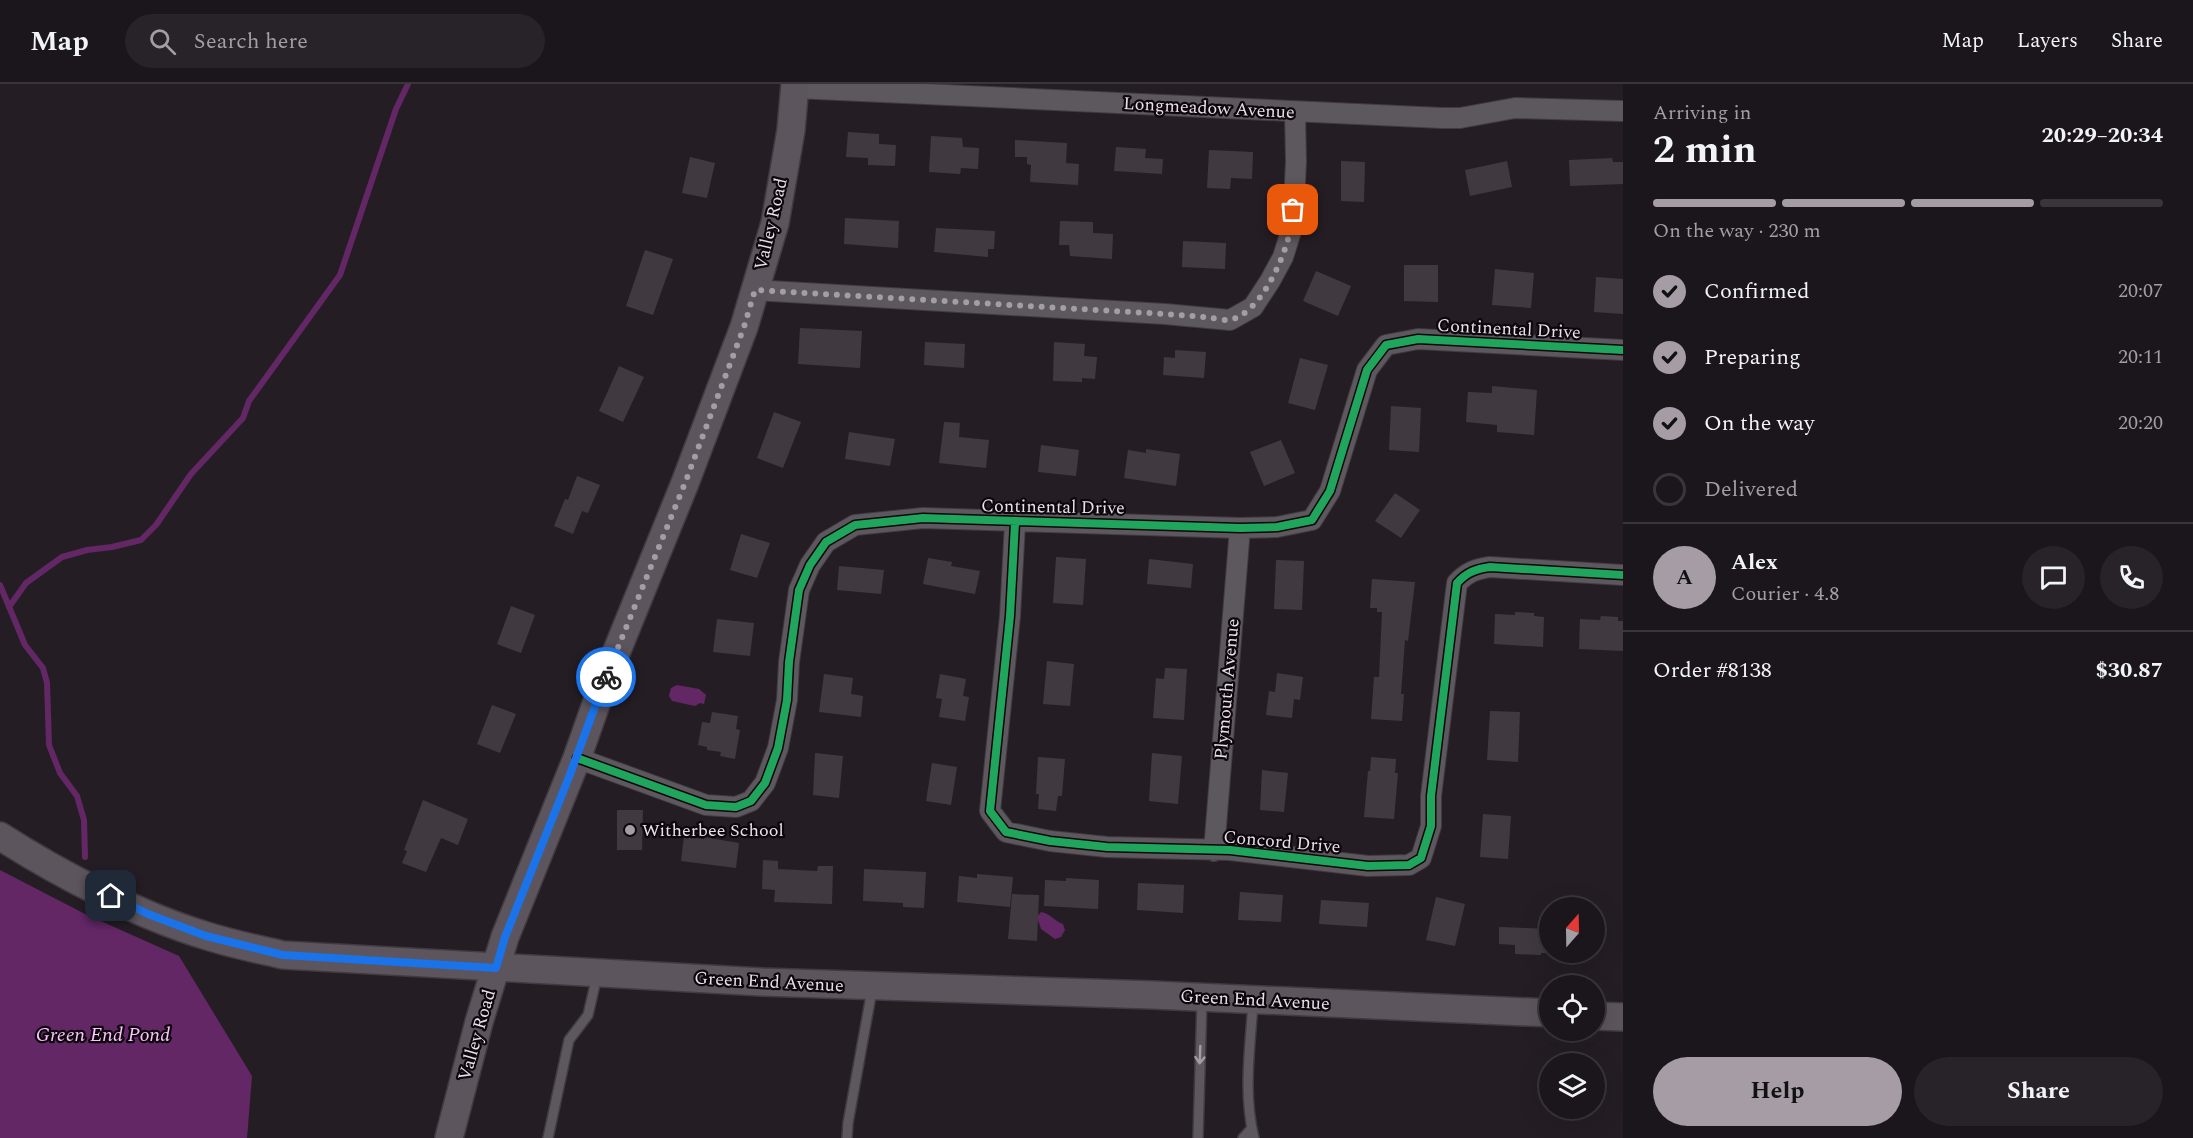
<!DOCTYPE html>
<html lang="en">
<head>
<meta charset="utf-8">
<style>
  :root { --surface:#1b161b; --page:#282328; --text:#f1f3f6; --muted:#a09fa3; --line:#39353a; --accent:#a59ca5 }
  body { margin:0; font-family:Spectral,serif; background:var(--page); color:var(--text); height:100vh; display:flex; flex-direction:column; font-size:22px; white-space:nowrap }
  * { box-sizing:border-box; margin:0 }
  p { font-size:20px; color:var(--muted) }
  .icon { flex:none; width:33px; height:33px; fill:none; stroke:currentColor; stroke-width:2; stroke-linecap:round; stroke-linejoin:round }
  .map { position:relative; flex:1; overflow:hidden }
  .side { display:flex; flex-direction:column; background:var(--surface); width:570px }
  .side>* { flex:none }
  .needle { width:39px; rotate:20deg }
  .fabs { position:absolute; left:1539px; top:813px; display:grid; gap:12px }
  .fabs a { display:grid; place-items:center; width:66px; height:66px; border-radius:50%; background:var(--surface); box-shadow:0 6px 24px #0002,0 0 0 2px var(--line); font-size:30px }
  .pin { position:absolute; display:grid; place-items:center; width:51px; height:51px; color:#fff; margin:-26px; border-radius:12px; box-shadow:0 3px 9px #0006 }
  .courier { position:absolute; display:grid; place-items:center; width:60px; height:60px; margin:-30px; border:4px solid #1a73e8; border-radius:50%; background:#fff; color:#222; box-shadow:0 2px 8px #0007 }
  .head em { font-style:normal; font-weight:700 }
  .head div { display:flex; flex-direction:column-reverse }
  .head { display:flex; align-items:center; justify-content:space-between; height:102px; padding:0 30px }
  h1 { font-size:39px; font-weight:700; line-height:45px }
  .bar { display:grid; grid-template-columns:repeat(4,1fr); gap:9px 6px; align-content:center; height:72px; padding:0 30px }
  .bar i { height:8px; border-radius:4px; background:var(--line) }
  .bar .current { background:var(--accent) }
  .bar p { grid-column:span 4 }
  .line { display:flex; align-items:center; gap:15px; padding:0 30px; border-top:2px solid var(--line) }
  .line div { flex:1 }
  .round { display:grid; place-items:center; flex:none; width:63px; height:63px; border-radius:32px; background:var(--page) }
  ol { padding:0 30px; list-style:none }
  li { display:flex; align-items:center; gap:18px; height:66px }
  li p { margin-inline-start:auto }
  li .icon { padding:6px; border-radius:50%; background:var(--accent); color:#111; stroke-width:4 }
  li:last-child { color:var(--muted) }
  li i { width:33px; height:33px; border:3px solid var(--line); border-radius:50% }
  .button { display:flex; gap:12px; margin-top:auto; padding:12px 30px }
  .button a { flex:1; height:69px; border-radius:36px; background:var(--accent); color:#111; font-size:24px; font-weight:700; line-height:69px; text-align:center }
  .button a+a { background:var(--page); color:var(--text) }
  header { display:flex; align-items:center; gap:36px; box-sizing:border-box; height:84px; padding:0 30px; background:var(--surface); border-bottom:2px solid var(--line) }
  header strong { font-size:28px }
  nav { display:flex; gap:33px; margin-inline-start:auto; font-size:21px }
  .search { width:420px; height:54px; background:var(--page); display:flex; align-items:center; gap:15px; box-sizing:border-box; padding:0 21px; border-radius:33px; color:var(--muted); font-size:22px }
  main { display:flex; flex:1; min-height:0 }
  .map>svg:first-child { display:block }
  .water { fill:#632766 }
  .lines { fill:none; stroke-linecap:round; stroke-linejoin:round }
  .stream { stroke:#632766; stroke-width:6 }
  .building { fill:#403a40 }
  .lane-casing { stroke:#413b41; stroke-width:12 }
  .street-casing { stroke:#413b41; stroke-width:22 }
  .secondary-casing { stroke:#413b41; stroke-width:30 }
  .lane { stroke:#5d585d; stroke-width:9 }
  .street { stroke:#5d585d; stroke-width:20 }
  .secondary { stroke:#5d555d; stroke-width:27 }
  .cycleway-casing { stroke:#0d070d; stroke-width:11 }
  .cycleway { stroke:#20a55d; stroke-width:8 }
  .oneway { stroke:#a49ca4 }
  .done { stroke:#a59ca5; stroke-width:6; stroke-dasharray:0 10.8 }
  .route { stroke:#1a73e8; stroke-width:8 }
  .poi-dot { fill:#a59ca5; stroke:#0d070d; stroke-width:2 }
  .labels { text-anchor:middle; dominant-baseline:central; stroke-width:4.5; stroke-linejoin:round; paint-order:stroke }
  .street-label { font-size:18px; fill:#eae0ea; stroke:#0d070d }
  .poi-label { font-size:18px; fill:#eae0ea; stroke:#0d070d; text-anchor:start }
  .water-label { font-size:20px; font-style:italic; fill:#fbc4fc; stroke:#0d070d }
</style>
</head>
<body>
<header>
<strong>Map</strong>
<div class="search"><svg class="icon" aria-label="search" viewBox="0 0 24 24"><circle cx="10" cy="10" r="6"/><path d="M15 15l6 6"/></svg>Search here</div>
<nav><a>Map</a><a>Layers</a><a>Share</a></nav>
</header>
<main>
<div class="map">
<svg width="1623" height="1054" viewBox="0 0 1623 1054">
  <rect width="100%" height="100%" fill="#241e24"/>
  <path class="water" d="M677,601L699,605L706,611L704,620L700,619L695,622L672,617L669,612L671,604Z
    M0,786L85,830L179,872L252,992L247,1054H0Z
    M1041,828C1050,829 1054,837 1063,840L1065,846L1061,853L1055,855L1041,845L1037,833Z"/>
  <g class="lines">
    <path class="stream" d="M0,501L25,561L43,584L47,599L49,661L60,689L77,712L84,736L85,773
      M9,523L26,499L62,473L87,466L112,463L141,456L156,441L191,390L243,334L249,317L340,191L396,25L408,0"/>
  </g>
  <path class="building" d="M848,48L879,50V60L896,61L895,82L868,81V74L846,73Z
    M931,52L962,54L963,63L979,64L978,85L961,84L960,90L929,88Z
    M1015,56L1067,59L1066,79L1079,80L1078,101L1030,98L1031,81L1027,80V73H1015Z
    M1116,63L1146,65L1145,74L1163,75L1162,90L1114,87Z
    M1209,66L1253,68L1252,95L1231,94L1230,105L1207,104Z
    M690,73L715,79L707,114L682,109Z
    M1612,74L1613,78H1623V100L1570,102L1569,76Z
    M1341,77L1365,78L1364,118L1341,117Z
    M1507,77L1512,103L1470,112L1465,86Z
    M845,134L899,137L898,164L844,160Z
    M1060,137L1093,138V149L1113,150L1112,175L1070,172L1069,161H1059Z
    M936,144L995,147L994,165H988V173L934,168Z
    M1183,157L1226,159L1225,185L1182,183Z
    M645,166L673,175L653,231L626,222Z
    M1404,181H1438V218L1404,217Z
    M1495,185L1534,189L1531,224L1492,221Z
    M1316,187L1351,202L1338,232L1303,217Z
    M1596,193L1623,195V230L1594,228Z
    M800,244L862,247L860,284L798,280Z
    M925,258L965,260L964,284L924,281Z
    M1054,258L1085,260L1084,272L1097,273L1095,295L1082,294V298L1053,297Z
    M1175,266L1206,268L1204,294L1163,291L1164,273L1175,274Z
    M1300,274L1328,281L1315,326L1288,319Z
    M619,282L644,293L623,338L599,327Z
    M1492,302L1537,306L1534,351L1497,348V341L1466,338L1468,308L1492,309Z
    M1391,322L1421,324L1419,368L1389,366Z
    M774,328L801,338L783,384L757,374Z
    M944,338L960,339L959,353L989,356L986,384L939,379Z
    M849,348L895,355L890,382L845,375Z
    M1281,356L1295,389L1264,402L1250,368Z
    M1041,361L1079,366L1076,392L1038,388Z
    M1146,365L1180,370L1176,402L1124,394L1128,366L1146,369Z
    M577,392L600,401L588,429L582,427L573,450L554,442L565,415L568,416Z
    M1395,409L1420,426L1401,454L1375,437Z
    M741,450L770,459L757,494L730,486Z
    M1056,473L1086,475L1083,521L1053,519Z
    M928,474L952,478L951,482L980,487L975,510L923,500Z
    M1149,475L1193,480L1191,504L1147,500Z
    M1276,476L1304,477L1302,526L1274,525Z
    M839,482L884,486L881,510L837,506Z
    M1372,495L1415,498L1408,557L1405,556L1401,610H1404L1402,637L1371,635L1374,593H1379L1382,528H1377V524H1370Z
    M511,522L535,531L521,569L497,560Z
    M1515,528L1534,529V532L1544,533L1543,563L1494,560L1495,530L1515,531Z
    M1601,532L1618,533V537H1623V567L1579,565L1580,535L1600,536Z
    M717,535L754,539L750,572L713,568Z
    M1047,577L1074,580L1070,622L1043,620Z
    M1165,584L1187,585L1184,636L1153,634L1156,594L1164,595Z
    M1277,589L1303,593L1300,616L1294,615L1292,634L1266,631L1269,607L1275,608Z
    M824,590L853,594L851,610L863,612L861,633L819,628Z
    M940,590L966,595L963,612L969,613L965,637L939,633L942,615L936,614Z
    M492,621L516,630L500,669L477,660Z
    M1490,627L1520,628L1518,678L1487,676Z
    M712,628L738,632L736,645L740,646L735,675L720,672L721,668L707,666V663L698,661L702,638L710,639Z
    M815,669L843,672L839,714L813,711Z
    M1152,669L1182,672L1178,720L1149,717Z
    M1038,673L1065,675L1062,712H1058L1056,727L1038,725L1039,710H1036Z
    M1371,673L1396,675L1395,689H1398L1394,735L1364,733L1368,687H1370Z
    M932,679L957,683L951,721L926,717Z
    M1262,686L1288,689L1284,728L1260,726Z
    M423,716L468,735L458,761L441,754L426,788L402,779L407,767L404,766Z
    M617,726H643L642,766H617Z
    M1483,730L1511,732L1508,775L1480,773Z
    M684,752L704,755V753L739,759L736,784L681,777Z
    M763,776L778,777V785L817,787L818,782H833L832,820L774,818L775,806L762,805Z
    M864,785L926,788L924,824L903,823V819L863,817Z
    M977,790L1013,793L1010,823L957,818L959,792L977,794Z
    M1066,794L1099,796L1098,825L1044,822L1045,796L1066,797Z
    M1138,799L1184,801L1183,829L1137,826Z
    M1240,808L1283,811L1281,838L1238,836Z
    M1012,810L1039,811L1037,857L1008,855Z
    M1436,813L1465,820L1455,862L1426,856Z
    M1321,816L1369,819L1367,843L1319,840Z
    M1499,843L1550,845V869H1541V871L1515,870V861L1499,860Z"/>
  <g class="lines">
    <defs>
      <path id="lane" d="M1253,919C1250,965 1243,1009 1254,1054
        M548,1054L569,956L588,931L597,892
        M847,1054L848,1039L872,906
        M1198,1054L1202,915
        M1243,1054L1252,1044"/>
      <path id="street" d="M795,4L1442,34H1460L1515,24L1623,27
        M755,206L1165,230L1230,236L1253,223L1270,197L1283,173L1293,141L1296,77L1295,28
        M1015,439L1010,532L990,727L1006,748L1050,757L1107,763L1230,766L1368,782L1409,781L1421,774L1431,742V712L1457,499C1467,488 1476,485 1490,483L1623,491
        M577,674L706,721L736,723L751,717L765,699L778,664L787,616L789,578L799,506L810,481L826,458L855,441L923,434L1240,444L1277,443L1312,436L1330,407L1367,286L1386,261L1418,255L1623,266
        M1214,767L1240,444"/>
      <path id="secondary" d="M0,752C59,790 140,832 207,852C232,860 257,865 283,871L762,898L1153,911L1550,929
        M1594,932L1623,933
        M449,1054L479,938L505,853L577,674L601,606L685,399L744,243L775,139L791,46L795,0"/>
    </defs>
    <use href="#lane" class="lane-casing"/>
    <use href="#street" class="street-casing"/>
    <use href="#secondary" class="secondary-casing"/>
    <use href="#lane" class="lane"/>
    <use href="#street" class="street"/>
    <use href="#secondary" class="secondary"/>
    <defs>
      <path id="cycleway" d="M1015,439L1010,532L990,727L1006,748L1050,757L1107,763L1230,766L1368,782L1409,781L1421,774L1431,742V712L1457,499C1467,488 1476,485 1490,483L1623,491
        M577,674L706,721L736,723L751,717L765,699L778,664L787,616L789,578L799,506L810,481L826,458L855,441L923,434L1240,444L1277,443L1312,436L1330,407L1367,286L1386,261L1418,255L1623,266"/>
    </defs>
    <use href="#cycleway" class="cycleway-casing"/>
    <use href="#cycleway" class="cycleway"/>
  </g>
  <defs><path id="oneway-shaft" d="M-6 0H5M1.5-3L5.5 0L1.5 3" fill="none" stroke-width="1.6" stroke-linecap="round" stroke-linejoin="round" transform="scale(1.5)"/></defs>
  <use class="oneway" href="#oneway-shaft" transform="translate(1200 971) rotate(92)"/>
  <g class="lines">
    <path class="done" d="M606,593L685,399L744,243L755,206L1165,230C1180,231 1195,232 1211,234C1216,234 1224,237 1229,236C1264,230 1293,157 1293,126"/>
    <path class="route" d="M111,812L148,830L206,852L283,871L496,884L505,853L569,693L606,593"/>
  </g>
  <circle class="poi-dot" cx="630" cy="746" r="6"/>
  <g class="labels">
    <g class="street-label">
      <text transform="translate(1209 24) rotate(3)">Longmeadow Avenue</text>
      <text transform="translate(771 140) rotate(-77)">Valley Road</text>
      <text transform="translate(1509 245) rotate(3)">Continental Drive</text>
      <text transform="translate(1053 423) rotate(1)">Continental Drive</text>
      <text transform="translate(1227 605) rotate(-85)">Plymouth Avenue</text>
      <text transform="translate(1282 758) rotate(5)">Concord Drive</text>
      <text transform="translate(769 898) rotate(3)">Green End Avenue</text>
      <text transform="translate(1255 916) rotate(3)">Green End Avenue</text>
      <text transform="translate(477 951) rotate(-74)">Valley Road</text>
    </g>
    <g class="poi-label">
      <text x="642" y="746">Witherbee School</text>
    </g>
    <g class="water-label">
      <text x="103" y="951">Green End Pond</text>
    </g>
  </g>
</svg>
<div class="fabs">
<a><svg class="needle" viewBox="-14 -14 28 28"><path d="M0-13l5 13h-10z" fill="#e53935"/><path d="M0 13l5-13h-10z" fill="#a09fa3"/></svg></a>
<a><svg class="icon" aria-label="locate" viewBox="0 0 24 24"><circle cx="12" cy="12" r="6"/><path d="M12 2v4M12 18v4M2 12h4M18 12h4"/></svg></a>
<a><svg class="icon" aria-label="layers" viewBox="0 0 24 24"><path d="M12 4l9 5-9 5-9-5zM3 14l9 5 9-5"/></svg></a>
</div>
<div class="pin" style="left:1293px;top:126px;background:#ea580c"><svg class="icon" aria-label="bag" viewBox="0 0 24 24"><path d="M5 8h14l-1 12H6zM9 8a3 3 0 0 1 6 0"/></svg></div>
<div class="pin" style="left:111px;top:812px;background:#1f2937"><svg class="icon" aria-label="home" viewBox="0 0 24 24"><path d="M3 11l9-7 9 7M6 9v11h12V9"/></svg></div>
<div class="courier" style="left:606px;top:593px"><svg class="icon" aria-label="bike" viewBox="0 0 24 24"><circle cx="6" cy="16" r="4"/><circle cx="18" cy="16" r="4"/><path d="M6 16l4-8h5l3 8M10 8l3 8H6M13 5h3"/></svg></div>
</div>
<section class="side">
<div class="head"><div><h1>2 min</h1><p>Arriving in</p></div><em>20:29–20:34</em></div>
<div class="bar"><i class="current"></i><i class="current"></i><i class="current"></i><i></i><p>On the way · 230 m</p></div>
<ol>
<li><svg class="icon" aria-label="check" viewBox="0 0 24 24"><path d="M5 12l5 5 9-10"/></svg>Confirmed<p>20:07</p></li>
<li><svg class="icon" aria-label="check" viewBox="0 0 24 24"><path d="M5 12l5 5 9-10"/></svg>Preparing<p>20:11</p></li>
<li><svg class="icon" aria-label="check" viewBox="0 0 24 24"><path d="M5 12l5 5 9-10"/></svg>On the way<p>20:20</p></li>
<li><i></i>Delivered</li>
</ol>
<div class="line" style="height:108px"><b class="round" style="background:var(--accent);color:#111">A</b><div><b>Alex</b><p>Courier · 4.8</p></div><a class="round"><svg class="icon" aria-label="chat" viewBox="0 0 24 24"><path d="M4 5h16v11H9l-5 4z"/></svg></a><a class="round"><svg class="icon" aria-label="phone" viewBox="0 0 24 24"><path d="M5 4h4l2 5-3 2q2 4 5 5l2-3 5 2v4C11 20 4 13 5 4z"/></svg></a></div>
<div class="line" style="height:78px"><div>Order #8138</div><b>$30.87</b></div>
<div class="button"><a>Help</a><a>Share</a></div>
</section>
</main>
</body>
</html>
